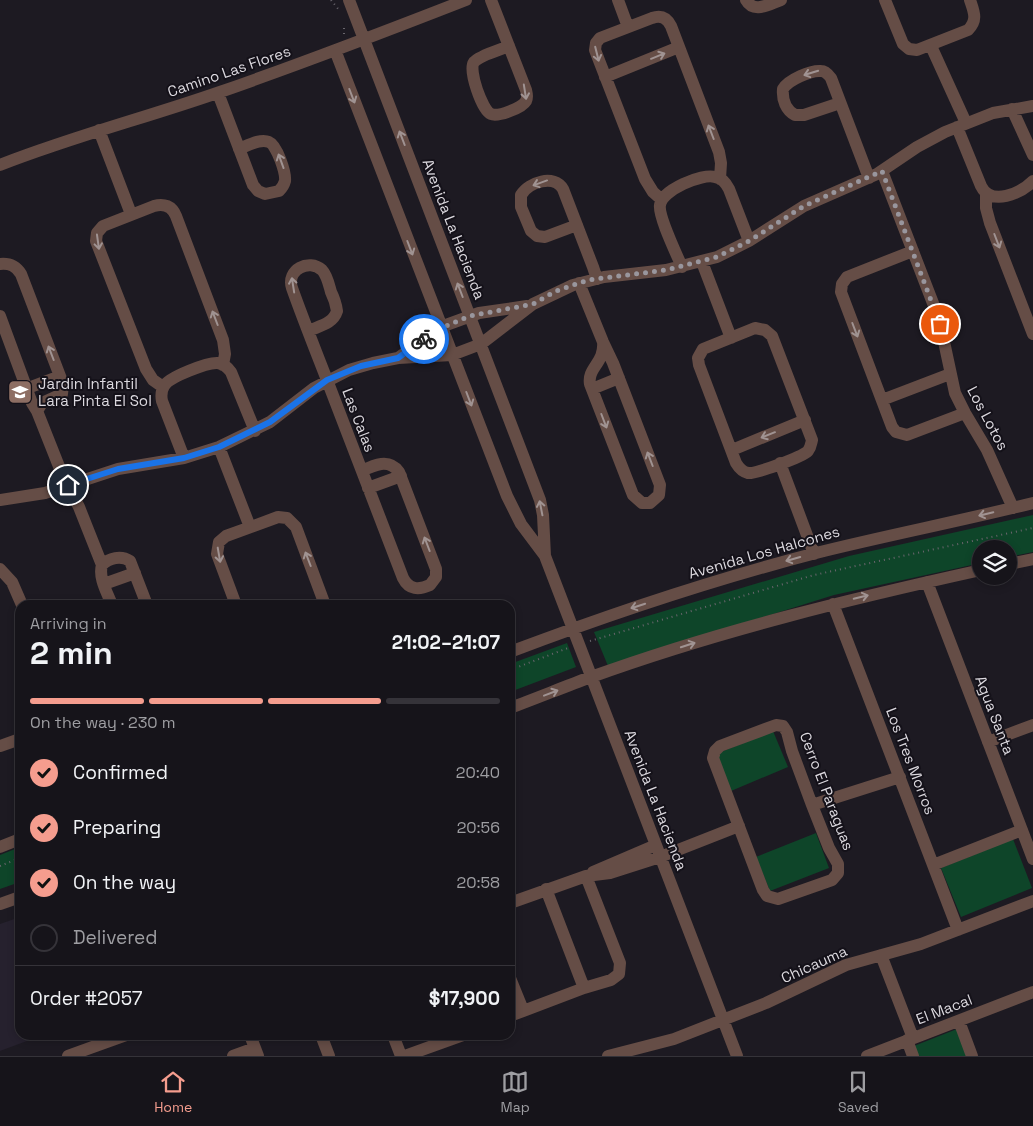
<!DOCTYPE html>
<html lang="en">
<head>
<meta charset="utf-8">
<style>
  :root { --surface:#16141a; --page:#1f1d23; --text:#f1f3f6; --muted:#9e9ea2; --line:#353339; --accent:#f59d8e }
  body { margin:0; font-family:"Space Grotesk",sans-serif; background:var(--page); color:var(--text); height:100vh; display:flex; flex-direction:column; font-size:19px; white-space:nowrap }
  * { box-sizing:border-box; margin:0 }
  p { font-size:16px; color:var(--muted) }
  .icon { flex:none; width:28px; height:28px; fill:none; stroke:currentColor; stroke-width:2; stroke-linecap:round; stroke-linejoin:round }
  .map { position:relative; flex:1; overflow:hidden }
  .sheet { position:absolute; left:15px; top:600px; width:500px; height:440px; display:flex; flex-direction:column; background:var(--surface); border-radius:15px; box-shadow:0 2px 8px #0003,0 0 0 1px var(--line) }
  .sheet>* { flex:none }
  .fabs { position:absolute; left:972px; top:540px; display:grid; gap:10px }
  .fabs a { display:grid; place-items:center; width:45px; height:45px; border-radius:50%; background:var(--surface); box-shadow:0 2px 8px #0003,0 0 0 1px var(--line); font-size:25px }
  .pin { position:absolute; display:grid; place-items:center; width:42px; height:42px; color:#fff; margin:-21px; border:2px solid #fff; border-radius:50%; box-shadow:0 1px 5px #0007 }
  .courier { position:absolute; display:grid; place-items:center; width:50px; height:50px; margin:-25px; border:4px solid #1a73e8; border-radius:50%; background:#fff; color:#222; box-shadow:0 1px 6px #0007 }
  .head em { font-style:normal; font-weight:800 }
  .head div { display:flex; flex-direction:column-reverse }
  .head { display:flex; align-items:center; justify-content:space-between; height:85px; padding:0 15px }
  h1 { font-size:32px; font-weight:800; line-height:38px }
  .bar { display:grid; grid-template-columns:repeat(4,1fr); gap:8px 5px; align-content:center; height:60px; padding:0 15px }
  .bar i { height:6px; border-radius:4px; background:var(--line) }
  .bar .on { background:var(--accent) }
  .bar p { grid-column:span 4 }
  .line { display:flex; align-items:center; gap:12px; padding:0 15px; border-top:1px solid var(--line) }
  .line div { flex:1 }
  ol { padding:0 15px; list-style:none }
  li { display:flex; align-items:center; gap:15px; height:55px }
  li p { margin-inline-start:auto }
  li .icon { padding:5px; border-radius:50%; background:var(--accent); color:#111; stroke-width:4 }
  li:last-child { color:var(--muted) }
  li i { width:28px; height:28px; border:2px solid var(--line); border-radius:50% }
  .tabs { display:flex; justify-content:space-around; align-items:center; height:70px; border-top:1px solid var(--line); background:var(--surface); font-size:14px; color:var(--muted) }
  .tabs a { display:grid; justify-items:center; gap:2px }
  .tabs .on { color:var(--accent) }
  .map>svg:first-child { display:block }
  .built { fill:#26212e }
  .green { fill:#0e4529 }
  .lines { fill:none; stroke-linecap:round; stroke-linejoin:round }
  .path { stroke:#69666d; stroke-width:2; stroke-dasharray:1 4; stroke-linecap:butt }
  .minor { stroke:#654d46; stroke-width:12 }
  .oneway { stroke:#a09392 }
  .done { stroke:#99969d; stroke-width:5; stroke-dasharray:0 9 }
  .route { stroke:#1a73e8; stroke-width:6 }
  .labels { text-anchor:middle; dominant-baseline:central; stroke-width:4; stroke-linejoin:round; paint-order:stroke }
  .street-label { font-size:15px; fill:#dcd9df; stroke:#141119 }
  .poi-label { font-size:15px; fill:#dcd9df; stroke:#141119; text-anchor:start }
</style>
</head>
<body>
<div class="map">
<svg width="1033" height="1056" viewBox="0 0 1033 1056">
  <rect width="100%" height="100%" fill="#1d1a22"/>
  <path class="built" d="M20,917V1035H43L0,1051V924Z"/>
  <path class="green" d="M1033,515V552L1009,557V549H981V563L834,595L608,666L594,632L849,556Z
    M567,643L576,667L510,692V664Z
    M773,731L788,767L731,791L716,754Z
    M816,833L829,868L770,891L756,857Z
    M1013,839L1032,888L961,917L941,868Z
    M20,847V882L0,889V855Z
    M957,1029L967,1056H918L914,1046Z"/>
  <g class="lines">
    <path class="path" d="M331,0L339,10
      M344,34V24
      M590,641L814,575L1033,528
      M510,670L568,648
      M0,866L20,858"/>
    <path class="minor" d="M349,0L540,500L543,515L545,556
      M491,0L526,90C527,94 528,97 526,101C522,108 498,117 491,114C482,110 468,70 474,62C480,55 500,50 509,46
      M618,0L628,27
      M746,0C754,14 769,4 781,0
      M885,0L903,44L909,49L917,50L968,30C978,20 974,12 970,0
      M931,46L966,123
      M335,50L507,496L521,524L545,556L737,1056
      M605,77L679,47
      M218,93L253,185L258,191L265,194L279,191C282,188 284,185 285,181C286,173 277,145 269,142C260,138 247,146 239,149
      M840,103L804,115H795C786,110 782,100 783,89C788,80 811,70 821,71C825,71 828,74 831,78L869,178
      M1012,109L1033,155
      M957,127L981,186C991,207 1021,193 1033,181
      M99,130L131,214
      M0,165C71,137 145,118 217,93C301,64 384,32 466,0
      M882,171L936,311L943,337L955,393L965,413L987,450L1013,508
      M986,194V208L990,223L1033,334
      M662,200L653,192L645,179L595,50L596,43L600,38L652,18C661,15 667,18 671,26L719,152L721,163L720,179
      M577,225L545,237L537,236L531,231L521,207V195C529,182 554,174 563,189L593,267L597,279
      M913,251L847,277L842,284L841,292L892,427L896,432L907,435L965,413
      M702,262L731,338
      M0,264C10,263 16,266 21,274L63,384L62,394L42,403L37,411
      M682,267C677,255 658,216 660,205C662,190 702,173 715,177C722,178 726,183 729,189L749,241
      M579,283L603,342L613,363L660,485L659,495L650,503H642L633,495L590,384C587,368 605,363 603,342
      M0,316L32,403L37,411L62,474L79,507L102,565C98,578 108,594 112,605
      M755,328L765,330L772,336L812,440C811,444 811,447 808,451C802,457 756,474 748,473C743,472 739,468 736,463L699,365L698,358L703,349Z
      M308,331C319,326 333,324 337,311C336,304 334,298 331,292C329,285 327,275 322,270C309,258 286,270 292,288C303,319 315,349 327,380L403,578C409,590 419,590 430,585L436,577V569L399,472C389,458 374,465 362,471
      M398,358L432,333L446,325L479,313L527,306
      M163,387L153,380L146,369L96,241L97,233L103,226L154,206C164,203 172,206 176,216L223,340L225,354L223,365
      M28,388L60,376
      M592,389L619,378
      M882,400L950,374
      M219,447L250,527
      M732,450L805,420
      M184,458L162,401C161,396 161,391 164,386C169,377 208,362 218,363C224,364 228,368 231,372L255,431
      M780,463L814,554
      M368,488L401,476
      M0,500L45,493L118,469L184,458L219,447L270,422L314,388L349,370L373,363L398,358L452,355L481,344L533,304L573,285L604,277L666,270L717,257L749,241L804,206L877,174L917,147L945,132L993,113L1033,106
      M1009,564L1033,559
      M102,565C109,558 121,555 130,561L147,605
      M0,569L12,582L22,605
      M927,582L1033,859
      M104,584L135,573
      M833,604L958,930
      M236,605L217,554L219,542L226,536L278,517L287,518L296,527L325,605
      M510,652C610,614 712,580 816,553C888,535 961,521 1033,503
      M510,708C537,698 564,687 591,677C718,631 850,599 981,570
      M776,725L783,726L787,732L792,751L812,805L829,848L838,864V873L832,880L778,899L767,896L763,890L713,758L715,751L720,746Z
      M988,742L1033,725
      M0,746L20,739
      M812,805L900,777
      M0,847L20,839
      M933,865L1022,830
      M593,872L656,845
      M546,889L584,988
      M510,903L586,876L610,873L660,857L739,826
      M0,904L20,897
      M881,955L913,1038
      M510,978L523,1010
      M510,1016L584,988L611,980L619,974L620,963L586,876
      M959,1021L972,1056
      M250,1035L258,1056
      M321,1035L329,1056
      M393,1035L401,1056
      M907,1040L913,1056
      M68,1056L126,1035
      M233,1056L255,1048
      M405,1056L463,1035
      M608,1056L674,1039L766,1003L846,965L921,944L1033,901
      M867,1056L1033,992"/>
  </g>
  <defs><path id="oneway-shaft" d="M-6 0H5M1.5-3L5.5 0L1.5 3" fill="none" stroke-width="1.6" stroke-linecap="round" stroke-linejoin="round" transform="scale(1.25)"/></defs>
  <g class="oneway">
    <use href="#oneway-shaft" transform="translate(597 54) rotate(76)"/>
    <use href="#oneway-shaft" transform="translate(658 56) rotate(-22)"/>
    <use href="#oneway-shaft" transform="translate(811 73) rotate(163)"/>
    <use href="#oneway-shaft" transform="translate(525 92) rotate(81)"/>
    <use href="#oneway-shaft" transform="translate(352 96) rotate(69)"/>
    <use href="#oneway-shaft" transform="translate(711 132) rotate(-111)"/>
    <use href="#oneway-shaft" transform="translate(402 138) rotate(-111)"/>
    <use href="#oneway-shaft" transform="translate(281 161) rotate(-110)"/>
    <use href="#oneway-shaft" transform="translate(540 183) rotate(160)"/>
    <use href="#oneway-shaft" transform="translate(997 241) rotate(69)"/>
    <use href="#oneway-shaft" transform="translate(98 242) rotate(82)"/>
    <use href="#oneway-shaft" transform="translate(410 248) rotate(69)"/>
    <use href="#oneway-shaft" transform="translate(293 285) rotate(-99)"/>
    <use href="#oneway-shaft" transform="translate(460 290) rotate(-111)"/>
    <use href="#oneway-shaft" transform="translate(215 318) rotate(-111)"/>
    <use href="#oneway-shaft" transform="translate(855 330) rotate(69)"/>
    <use href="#oneway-shaft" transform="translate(51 353) rotate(-111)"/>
    <use href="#oneway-shaft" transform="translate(469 399) rotate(69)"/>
    <use href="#oneway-shaft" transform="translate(604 421) rotate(69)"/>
    <use href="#oneway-shaft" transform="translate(768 435) rotate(158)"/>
    <use href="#oneway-shaft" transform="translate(650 459) rotate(-111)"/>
    <use href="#oneway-shaft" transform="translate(541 508) rotate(-101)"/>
    <use href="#oneway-shaft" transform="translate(986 514) rotate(167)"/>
    <use href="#oneway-shaft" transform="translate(427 544) rotate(-111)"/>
    <use href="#oneway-shaft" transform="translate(219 555) rotate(80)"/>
    <use href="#oneway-shaft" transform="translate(308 559) rotate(-111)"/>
    <use href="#oneway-shaft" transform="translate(793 559) rotate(164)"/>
    <use href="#oneway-shaft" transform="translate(861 597) rotate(-14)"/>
    <use href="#oneway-shaft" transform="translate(638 606) rotate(162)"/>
    <use href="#oneway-shaft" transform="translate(688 645) rotate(-18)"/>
    <use href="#oneway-shaft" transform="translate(551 693) rotate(-21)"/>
  </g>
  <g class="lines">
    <path class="done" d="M424,339L441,328L470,316L533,304L556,291L588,280L666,270L717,257L749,241L804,206L882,171L940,324"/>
    <path class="route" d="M68,485L118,469L184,458L219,447L270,422L327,380L361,366L398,358L424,339"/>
  </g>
  <defs>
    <symbol id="school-square" viewBox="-11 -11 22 22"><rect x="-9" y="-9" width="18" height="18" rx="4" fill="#8d6e63" stroke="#141119"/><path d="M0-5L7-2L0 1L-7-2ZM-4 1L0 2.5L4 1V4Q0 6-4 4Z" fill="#fff"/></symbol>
  </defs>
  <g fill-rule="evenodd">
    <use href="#school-square" x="6" y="378" width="28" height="28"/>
  </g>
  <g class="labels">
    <g class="street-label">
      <text transform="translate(229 71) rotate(-19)">Camino Las Flores</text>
      <text transform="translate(454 229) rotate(69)">Avenida La Hacienda</text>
      <text transform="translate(988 418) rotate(62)">Los Lotos</text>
      <text transform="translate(359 420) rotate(69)">Las Calas</text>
      <text transform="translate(764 552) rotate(-16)">Avenida Los Halcones</text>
      <text transform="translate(995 715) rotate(69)">Agua Santa</text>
      <text transform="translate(911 761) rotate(69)">Los Tres Morros</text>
      <text transform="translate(827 791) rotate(69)">Cerro El Paraguas</text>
      <text transform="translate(656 800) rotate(69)">Avenida La Hacienda</text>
      <text transform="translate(814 964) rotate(-24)">Chicauma</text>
      <text transform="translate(944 1009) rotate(-21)">El Macal</text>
    </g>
    <g class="poi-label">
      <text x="38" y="383">Jardin Infantil<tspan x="38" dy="17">Lara Pinta El Sol</tspan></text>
    </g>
  </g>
</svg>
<div class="fabs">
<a><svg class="icon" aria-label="layers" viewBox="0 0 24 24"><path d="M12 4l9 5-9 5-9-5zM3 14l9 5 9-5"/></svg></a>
</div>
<div class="pin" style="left:940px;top:324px;background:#ea580c"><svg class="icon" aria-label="bag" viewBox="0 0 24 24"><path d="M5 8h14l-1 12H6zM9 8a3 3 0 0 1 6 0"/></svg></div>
<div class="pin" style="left:68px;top:485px;background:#1f2937"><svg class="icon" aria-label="home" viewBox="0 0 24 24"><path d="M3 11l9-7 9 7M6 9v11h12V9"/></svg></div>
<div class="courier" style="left:424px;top:339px"><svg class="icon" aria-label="bike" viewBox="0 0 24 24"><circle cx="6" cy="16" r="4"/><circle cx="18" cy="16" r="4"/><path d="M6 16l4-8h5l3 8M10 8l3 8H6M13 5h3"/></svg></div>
<section class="sheet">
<div class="head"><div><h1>2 min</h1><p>Arriving in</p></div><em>21:02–21:07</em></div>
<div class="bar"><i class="on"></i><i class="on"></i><i class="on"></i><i></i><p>On the way · 230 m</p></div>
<ol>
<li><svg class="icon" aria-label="check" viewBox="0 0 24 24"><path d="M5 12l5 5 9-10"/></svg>Confirmed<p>20:40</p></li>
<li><svg class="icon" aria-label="check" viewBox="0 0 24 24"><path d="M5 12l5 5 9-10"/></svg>Preparing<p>20:56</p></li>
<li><svg class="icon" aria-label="check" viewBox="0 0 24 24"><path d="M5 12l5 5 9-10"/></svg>On the way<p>20:58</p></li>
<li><i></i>Delivered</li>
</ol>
<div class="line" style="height:65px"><div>Order #2057</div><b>$17,900</b></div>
</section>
</div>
<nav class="tabs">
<a class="on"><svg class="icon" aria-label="home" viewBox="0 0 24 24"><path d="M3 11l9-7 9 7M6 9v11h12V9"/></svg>Home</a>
<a><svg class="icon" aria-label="map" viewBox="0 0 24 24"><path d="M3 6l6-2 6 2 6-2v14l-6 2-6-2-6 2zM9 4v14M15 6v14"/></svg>Map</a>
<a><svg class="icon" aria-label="saved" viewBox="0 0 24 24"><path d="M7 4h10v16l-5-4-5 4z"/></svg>Saved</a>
</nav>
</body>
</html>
